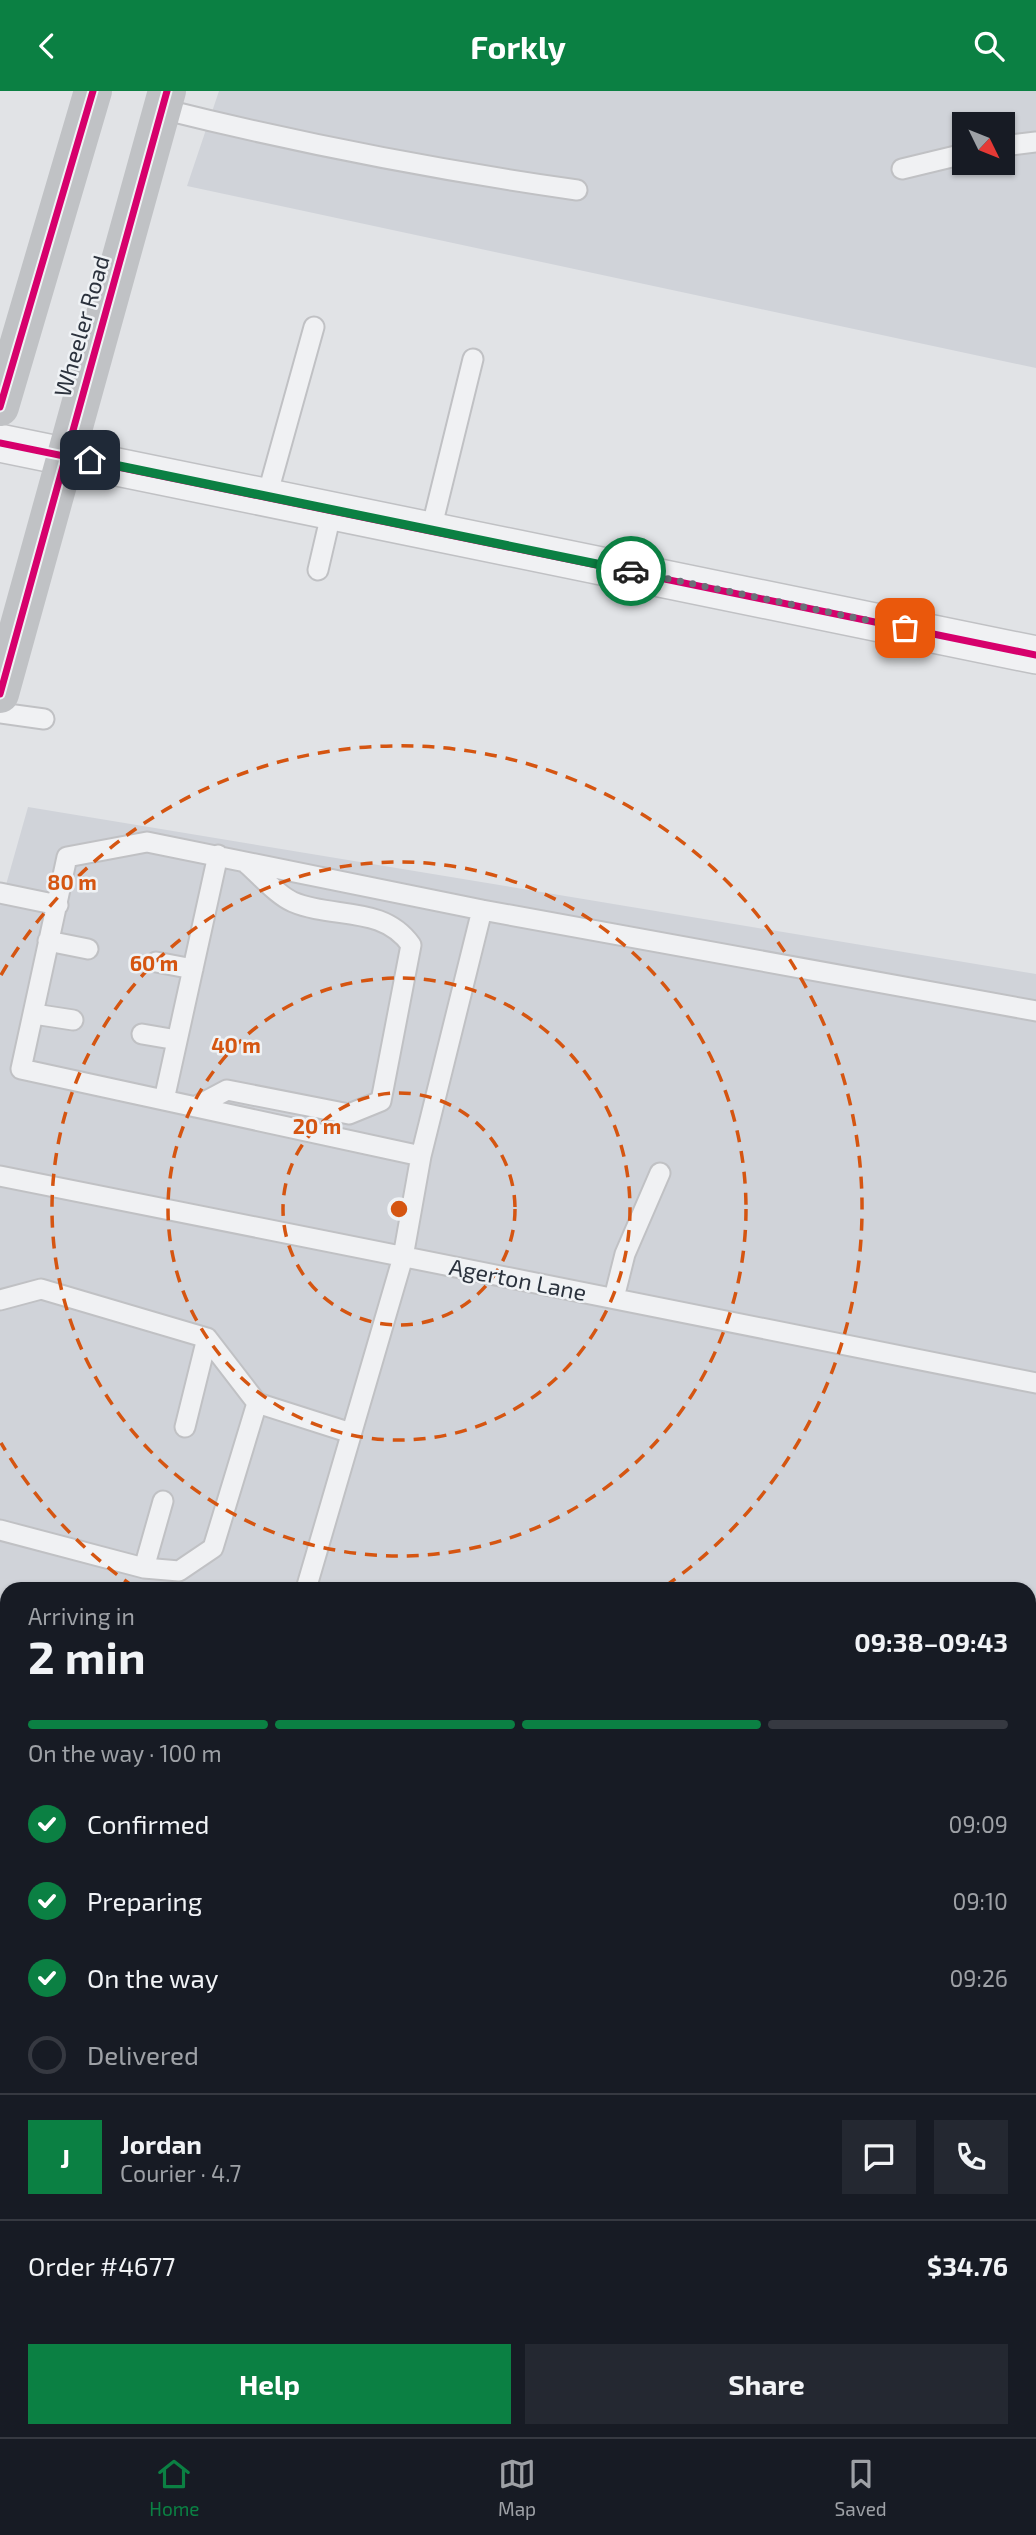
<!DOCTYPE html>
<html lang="en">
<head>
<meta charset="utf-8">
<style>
  :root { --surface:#171b24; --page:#242831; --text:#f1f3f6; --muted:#9ea1a6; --line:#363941; --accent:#0b8043 }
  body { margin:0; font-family:"Exo 2",sans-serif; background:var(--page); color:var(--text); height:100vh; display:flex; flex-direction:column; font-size:26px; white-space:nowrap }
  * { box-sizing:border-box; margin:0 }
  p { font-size:23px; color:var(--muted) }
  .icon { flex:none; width:38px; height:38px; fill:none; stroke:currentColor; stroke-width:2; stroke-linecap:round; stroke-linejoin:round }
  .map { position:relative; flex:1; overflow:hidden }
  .side { position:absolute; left:0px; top:1491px; width:1036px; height:856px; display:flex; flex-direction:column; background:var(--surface); border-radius:21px 21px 0 0; box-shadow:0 2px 5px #0004 }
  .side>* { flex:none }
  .needle { width:46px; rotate:133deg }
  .controls { position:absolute; left:952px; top:21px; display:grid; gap:14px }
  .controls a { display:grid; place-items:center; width:63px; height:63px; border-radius:0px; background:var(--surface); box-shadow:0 2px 5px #0004; font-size:35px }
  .pin { position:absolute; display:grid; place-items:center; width:60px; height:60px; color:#fff; margin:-30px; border-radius:14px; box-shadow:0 4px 10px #0006 }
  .courier { position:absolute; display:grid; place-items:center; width:70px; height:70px; margin:-35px; border:5px solid #0b8043; border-radius:50%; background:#fff; color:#222; box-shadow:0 2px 9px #0007 }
  .summary em { font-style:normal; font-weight:700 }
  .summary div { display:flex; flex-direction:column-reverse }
  .summary { display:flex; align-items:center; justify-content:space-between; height:119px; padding:0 28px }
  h1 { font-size:46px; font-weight:700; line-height:52px }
  .bar { display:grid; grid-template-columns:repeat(4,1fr); gap:10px 7px; align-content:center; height:84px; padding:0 28px }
  .bar i { height:9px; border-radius:5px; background:var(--line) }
  .bar .current { background:var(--accent) }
  .bar p { grid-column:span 4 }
  .line { display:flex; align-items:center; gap:18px; padding:0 28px; border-top:2px solid var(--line) }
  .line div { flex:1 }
  .round { display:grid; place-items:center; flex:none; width:74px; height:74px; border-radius:0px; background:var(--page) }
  ol { padding:0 28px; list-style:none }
  li { display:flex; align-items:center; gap:21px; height:77px }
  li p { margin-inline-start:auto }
  li .icon { padding:7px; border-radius:50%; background:var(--accent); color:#fff; stroke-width:4 }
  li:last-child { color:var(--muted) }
  li i { width:38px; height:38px; border:4px solid var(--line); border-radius:50% }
  .button { display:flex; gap:14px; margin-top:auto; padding:14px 28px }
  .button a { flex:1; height:80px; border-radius:0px; background:var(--accent); color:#fff; font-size:28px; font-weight:700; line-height:80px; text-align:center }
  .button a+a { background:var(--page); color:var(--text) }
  header { display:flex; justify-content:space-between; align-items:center; height:91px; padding:0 28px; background:var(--accent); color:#fff; font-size:32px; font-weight:700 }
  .tab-bar { display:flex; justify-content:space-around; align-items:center; height:98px; border-top:2px solid var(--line); background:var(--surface); font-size:19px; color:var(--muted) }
  .tab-bar a { display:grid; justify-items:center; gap:4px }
  .tab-bar .current { color:var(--accent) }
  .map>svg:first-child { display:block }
  .built { fill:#d0d3d9; fill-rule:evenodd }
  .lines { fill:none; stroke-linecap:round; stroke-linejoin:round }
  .lane-casing { stroke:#c0c1c4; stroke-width:23 }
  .street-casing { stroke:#c0c1c4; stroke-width:40 }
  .lane { stroke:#f0f1f3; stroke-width:19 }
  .street { stroke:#f0f1f3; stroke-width:37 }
  .secondary { stroke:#c0c2c5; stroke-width:38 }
  .cycleway-casing { stroke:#eff2f5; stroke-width:11 }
  .cycleway { stroke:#d6006c; stroke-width:7 }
  .done { stroke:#6b7078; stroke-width:7; stroke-dasharray:0 12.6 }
  .route { stroke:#0b8043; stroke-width:9 }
  .ring { fill:none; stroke:#d55511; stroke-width:3.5; stroke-dasharray:12 9 }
  .labels { text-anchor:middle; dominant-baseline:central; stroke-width:5; stroke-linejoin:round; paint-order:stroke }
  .street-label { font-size:23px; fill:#2b323d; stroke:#eff2f5 }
  .centre { fill:#d55511; stroke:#eff2f5; stroke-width:3.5 }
  .ring-label { font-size:21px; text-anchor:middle; font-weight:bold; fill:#d55511; stroke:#eff2f5; stroke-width:5; stroke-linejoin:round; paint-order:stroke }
</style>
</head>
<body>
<header><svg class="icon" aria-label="back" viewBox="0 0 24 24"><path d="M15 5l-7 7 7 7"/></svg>Forkly<svg class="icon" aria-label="search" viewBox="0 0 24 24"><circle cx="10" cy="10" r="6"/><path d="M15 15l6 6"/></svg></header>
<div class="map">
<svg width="1036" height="2346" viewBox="0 0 1036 2346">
  <rect width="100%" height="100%" fill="#e1e3e6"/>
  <path class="built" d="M219,0H1036V277L187,95ZM964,33H1003V72H964Z
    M28,716L1036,883V2346H0V815ZM7,1498H1029V2340H7Z"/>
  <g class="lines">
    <defs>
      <path id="lane" d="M162,18C298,52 437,79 577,99
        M1003,55L1036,51
        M902,78L964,63
        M267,405L314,236
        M431,439L473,268
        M318,479L332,419
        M0,622L44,628
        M147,751L482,819L421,1065L21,978L67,766Z
        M0,802L58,814
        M482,819L1036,920
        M48,850L88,858
        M156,871L193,878
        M34,923L73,929
        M142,943L177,949
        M164,1009L218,764
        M195,1016L227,999L349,1023L381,1010L411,854C383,814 333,828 293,811C277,804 260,784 247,773
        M0,1085L1036,1292
        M614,1207L625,1163L660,1082
        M0,1209L41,1198L207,1247L257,1312L351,1342
        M185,1336L207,1247
        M0,1439L144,1477L179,1480L213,1457L257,1312
        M144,1477L163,1410
        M306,1498L403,1166L421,1065
        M0,1522L7,1524
        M1029,1690L1036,1691
        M0,1789L7,1787
        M0,1907L7,1909
        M0,2114L7,2115
        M1029,2282L1036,2283
        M3,2346L7,2320
        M304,2346L306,2340
        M618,2346L619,2340"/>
      <path id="street" d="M0,352L1036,564"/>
    </defs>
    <use href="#lane" class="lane-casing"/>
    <use href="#street" class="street-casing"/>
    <use href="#lane" class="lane"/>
    <use href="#street" class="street"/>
    <path class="secondary" d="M0,316L93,0
      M0,603L167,0"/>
    <defs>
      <path id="cycleway" d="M0,316L93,0
        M0,352L1036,564
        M0,603L167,0"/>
    </defs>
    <use href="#cycleway" class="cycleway-casing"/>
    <use href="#cycleway" class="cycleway"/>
  </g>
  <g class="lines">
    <path class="done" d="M631,480L905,537"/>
    <path class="route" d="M90,369L631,480"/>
  </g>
  <g class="ring">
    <circle cx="399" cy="1118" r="116"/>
    <circle cx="399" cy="1118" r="231"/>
    <circle cx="399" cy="1118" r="347"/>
    <path d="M134 1496A462 462 0 0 1 1 1352M1 884A462 462 0 1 1 664 1496"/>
  </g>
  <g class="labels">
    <g class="street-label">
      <text transform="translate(81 235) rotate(-74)">Wheeler Road</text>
      <text transform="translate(518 1188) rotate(11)">Agerton Lane</text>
    </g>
  </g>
  <circle cx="399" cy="1118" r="10" class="centre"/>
  <g class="ring-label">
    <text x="72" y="799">80 m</text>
    <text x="154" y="880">60 m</text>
    <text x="236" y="962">40 m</text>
    <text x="317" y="1043">20 m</text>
  </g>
</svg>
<div class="controls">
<a><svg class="needle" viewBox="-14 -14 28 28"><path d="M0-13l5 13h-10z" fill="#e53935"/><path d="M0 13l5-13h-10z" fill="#9ea1a6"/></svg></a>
</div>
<div class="pin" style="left:905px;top:537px;background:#ea580c"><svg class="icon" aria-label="bag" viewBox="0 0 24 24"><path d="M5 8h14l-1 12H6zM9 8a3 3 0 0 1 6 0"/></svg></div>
<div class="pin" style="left:90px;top:369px;background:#1f2937"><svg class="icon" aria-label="home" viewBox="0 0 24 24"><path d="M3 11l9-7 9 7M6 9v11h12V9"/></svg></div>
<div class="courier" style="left:631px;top:480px"><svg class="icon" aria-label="car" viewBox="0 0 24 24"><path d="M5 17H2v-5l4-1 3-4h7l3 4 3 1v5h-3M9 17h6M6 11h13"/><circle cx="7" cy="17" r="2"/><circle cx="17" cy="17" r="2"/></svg></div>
<section class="side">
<div class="summary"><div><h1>2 min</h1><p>Arriving in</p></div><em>09:38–09:43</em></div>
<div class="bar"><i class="current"></i><i class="current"></i><i class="current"></i><i></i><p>On the way · 100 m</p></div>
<ol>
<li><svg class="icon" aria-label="check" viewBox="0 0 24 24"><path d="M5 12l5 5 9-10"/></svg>Confirmed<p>09:09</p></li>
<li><svg class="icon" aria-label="check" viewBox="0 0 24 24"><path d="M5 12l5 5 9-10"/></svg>Preparing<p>09:10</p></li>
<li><svg class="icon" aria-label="check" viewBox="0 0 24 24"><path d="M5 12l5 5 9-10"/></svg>On the way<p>09:26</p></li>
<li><i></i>Delivered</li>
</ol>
<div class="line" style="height:126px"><b class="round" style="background:var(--accent);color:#fff">J</b><div><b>Jordan</b><p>Courier · 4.7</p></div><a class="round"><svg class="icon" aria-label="chat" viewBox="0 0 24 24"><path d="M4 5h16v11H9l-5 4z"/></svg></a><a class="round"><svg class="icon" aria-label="phone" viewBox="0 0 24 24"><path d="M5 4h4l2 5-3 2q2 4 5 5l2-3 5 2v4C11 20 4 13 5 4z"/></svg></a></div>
<div class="line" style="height:91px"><div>Order #4677</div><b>$34.76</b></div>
<div class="button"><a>Help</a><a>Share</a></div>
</section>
</div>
<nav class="tab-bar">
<a class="current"><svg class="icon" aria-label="home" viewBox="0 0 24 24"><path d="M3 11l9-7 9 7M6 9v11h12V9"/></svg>Home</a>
<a><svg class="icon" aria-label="map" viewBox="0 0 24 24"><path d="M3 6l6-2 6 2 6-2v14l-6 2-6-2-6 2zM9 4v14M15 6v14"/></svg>Map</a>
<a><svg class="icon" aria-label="saved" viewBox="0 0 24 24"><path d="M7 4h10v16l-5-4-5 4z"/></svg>Saved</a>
</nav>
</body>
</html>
